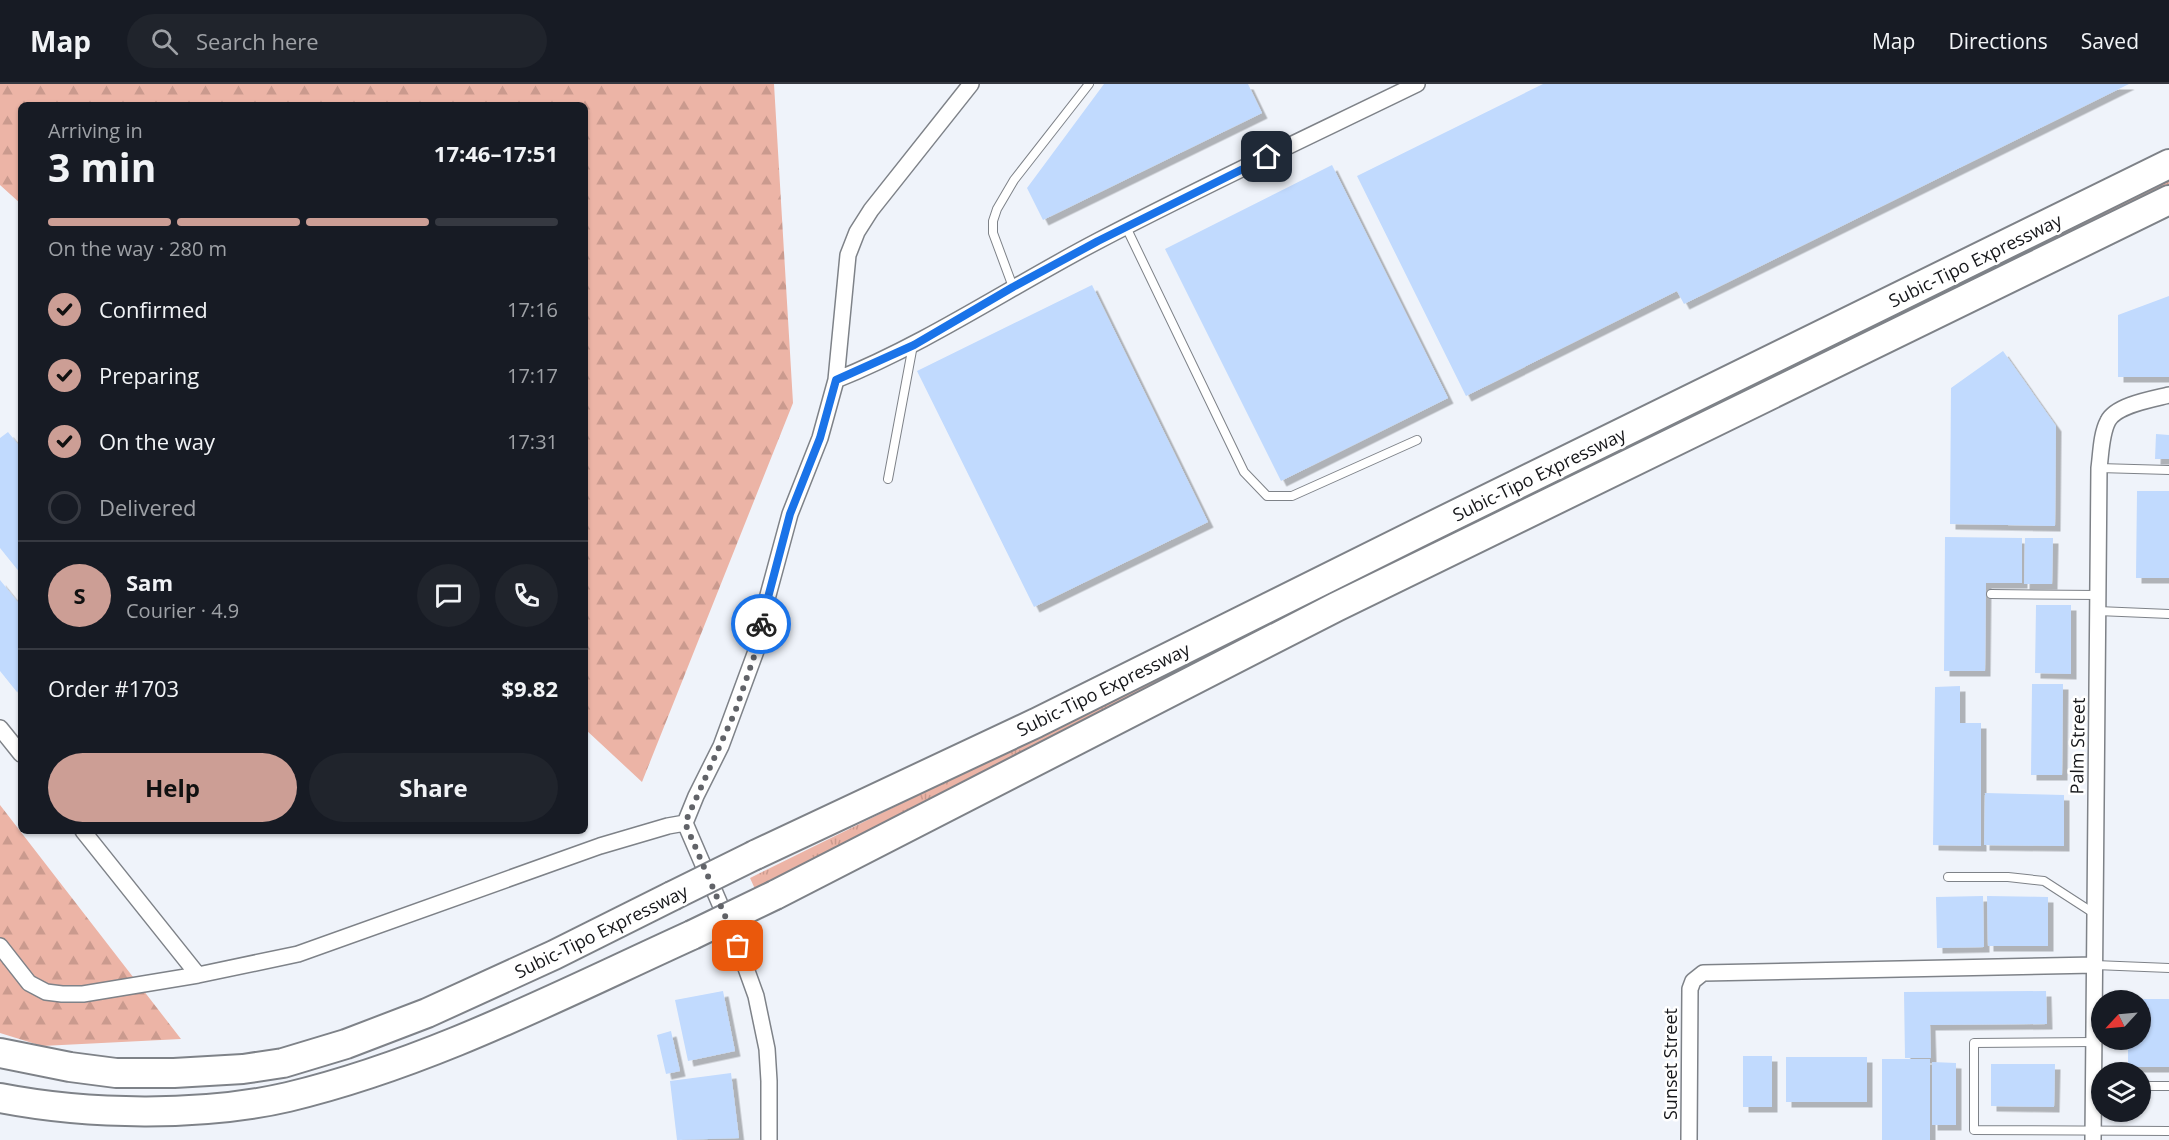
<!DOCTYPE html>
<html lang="en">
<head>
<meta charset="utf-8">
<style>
  :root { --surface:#171b24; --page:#20242c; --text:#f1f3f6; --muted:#9ea1a6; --line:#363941; --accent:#cc9e95 }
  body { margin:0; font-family:"Open Sans",sans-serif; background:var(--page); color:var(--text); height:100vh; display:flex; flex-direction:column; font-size:22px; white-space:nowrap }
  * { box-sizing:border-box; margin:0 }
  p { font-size:20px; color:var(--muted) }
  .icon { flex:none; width:33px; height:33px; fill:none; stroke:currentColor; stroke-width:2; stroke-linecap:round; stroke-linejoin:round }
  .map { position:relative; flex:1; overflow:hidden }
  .side { position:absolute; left:18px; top:18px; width:570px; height:732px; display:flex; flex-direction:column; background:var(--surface); border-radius:9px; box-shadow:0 2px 4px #0004 }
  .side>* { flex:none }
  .needle { width:39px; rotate:244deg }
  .tools { position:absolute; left:2091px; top:906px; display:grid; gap:12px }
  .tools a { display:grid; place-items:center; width:60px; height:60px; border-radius:50%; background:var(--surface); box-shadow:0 2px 4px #0004; font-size:30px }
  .pin { position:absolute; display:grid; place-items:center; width:51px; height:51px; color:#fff; margin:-26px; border-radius:12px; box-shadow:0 3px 9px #0006 }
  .courier { position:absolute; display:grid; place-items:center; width:60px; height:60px; margin:-30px; border:4px solid #1a73e8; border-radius:50%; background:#fff; color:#222; box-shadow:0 2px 8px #0007 }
  .headline em { font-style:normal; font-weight:700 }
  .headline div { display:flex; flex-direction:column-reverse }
  .headline { display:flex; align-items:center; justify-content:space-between; height:102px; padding:0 30px }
  h1 { font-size:39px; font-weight:700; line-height:45px }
  .bar { display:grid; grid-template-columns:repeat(4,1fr); gap:9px 6px; align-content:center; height:72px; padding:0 30px }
  .bar i { height:8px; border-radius:4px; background:var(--line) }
  .bar .current { background:var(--accent) }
  .bar p { grid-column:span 4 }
  .line { display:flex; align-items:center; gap:15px; padding:0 30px; border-top:2px solid var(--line) }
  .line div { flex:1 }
  .round { display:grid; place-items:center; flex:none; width:63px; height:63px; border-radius:32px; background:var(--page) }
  ol { padding:0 30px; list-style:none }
  li { display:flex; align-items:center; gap:18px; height:66px }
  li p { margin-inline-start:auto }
  li .icon { padding:6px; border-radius:50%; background:var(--accent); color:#111; stroke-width:4 }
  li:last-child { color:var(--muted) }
  li i { width:33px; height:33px; border:3px solid var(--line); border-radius:50% }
  .action { display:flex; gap:12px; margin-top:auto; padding:12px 30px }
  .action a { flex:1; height:69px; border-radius:36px; background:var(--accent); color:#111; font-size:24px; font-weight:700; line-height:69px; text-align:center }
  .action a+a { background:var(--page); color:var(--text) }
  header { display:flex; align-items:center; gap:36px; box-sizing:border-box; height:84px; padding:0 30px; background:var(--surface); border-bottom:2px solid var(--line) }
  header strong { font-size:28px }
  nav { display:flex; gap:33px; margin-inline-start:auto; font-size:21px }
  .search { width:420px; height:54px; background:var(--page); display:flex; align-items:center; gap:15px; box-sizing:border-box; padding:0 21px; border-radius:33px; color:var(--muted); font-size:22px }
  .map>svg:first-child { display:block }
  .grass { fill:url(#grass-tufts) }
  .forest { fill:url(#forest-firs) }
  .building { fill:#c1dafe; filter:url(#shadow) }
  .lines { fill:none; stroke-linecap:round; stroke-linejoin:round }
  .lane-casing { stroke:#7e8288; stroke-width:10 }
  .street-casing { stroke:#7e8288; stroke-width:18 }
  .highway-casing { stroke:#7e8288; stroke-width:32 }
  .lane { stroke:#fff; stroke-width:8 }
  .street { stroke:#fff; stroke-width:15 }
  .highway { stroke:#fff; stroke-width:28 }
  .highway-bridge-casing { stroke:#7e8288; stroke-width:32; stroke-linecap:butt }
  .highway-bridge { stroke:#fff; stroke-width:28 }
  .done { stroke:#616368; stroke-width:6; stroke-dasharray:0 10.8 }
  .route { stroke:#1a73e8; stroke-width:8 }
  .labels { text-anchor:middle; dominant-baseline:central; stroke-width:5; stroke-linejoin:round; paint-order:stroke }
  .street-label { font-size:18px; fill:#151619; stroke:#fff }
</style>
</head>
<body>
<header>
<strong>Map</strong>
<div class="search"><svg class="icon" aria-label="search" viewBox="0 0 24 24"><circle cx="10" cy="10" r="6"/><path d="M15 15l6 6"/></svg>Search here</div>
<nav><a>Map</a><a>Directions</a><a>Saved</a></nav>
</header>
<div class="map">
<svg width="2169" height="1056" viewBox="0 0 2169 1056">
  <defs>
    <pattern id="grass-tufts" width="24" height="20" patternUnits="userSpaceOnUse" patternTransform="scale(1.5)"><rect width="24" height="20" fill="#ecb4a6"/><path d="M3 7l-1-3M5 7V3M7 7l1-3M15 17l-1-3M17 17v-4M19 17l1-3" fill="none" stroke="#ca9a8e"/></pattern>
    <pattern id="forest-firs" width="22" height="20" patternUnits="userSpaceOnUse" patternTransform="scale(1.5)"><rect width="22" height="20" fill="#ecb4a6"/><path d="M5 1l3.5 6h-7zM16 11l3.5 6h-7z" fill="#ca9a8e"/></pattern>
    <filter id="shadow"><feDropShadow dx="5.5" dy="5.5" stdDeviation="0" flood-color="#0004"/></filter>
  </defs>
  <rect width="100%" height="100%" fill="#eff3fa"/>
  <path class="grass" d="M2169,94V104L987,686L755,805L750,794Z"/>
  <path class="forest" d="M0,0H774L793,319L642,698L585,645V21H21V120L0,101Z
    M0,721L181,955L42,962L0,949Z"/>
  <path class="building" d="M1104,0H1248L1262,29L1043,136L1027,104Z
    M1543,0H2129L1684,220L1677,207L1466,312L1357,92Z
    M1332,81L1448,314L1281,397L1165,165Z
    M1092,201L1208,438L1034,523L917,287Z
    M2169,212V293H2118V231Z
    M2003,267L2056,342L2055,442L1950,440L1951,304Z
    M8,348L21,364V490L0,464V354Z
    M2156,350L2169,351V375H2155Z
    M2137,407H2169V494H2136Z
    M1945,453L2022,454V499H1986L1985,587H1944Z
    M2025,454H2053L2052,500H2024Z
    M0,496L21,522V605L17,608L0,587Z
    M2036,521H2071V590L2035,589Z
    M2032,600H2063L2062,691H2031Z
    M1960,602V639H1981V762L1933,761L1935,603Z
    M1985,709L2064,711V762L1984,761Z
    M1983,812L1984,863L1937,864L1936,813Z
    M1987,812L2048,813V862H1988Z
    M723,907L735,967L688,977L675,916Z
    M2046,907L2047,940L1930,941L1931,974H1905L1904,908Z
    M2140,915H2169V983H2128V956H2140Z
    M671,947L680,987L666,990L657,951Z
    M1743,972H1772V1023H1743Z
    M1786,973H1867V1018H1786Z
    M1882,975H1930V1056H1882Z
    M1932,978L1956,979V1041H1932Z
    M1991,980H2055L2054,1023L1991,1022Z
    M731,989L739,1054L677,1056L670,997Z"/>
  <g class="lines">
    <defs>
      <path id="lane" d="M1126,143L1244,388L1267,412H1292L1417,356
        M1013,203L993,149V137L997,125L1014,96L1089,0
        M2099,384L2169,386
        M888,395L913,261
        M1991,510L2098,511
        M2098,527L2169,530
        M1948,793H2008L2044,797L2095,830
        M2095,881L2169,884
        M2094,958L1974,959V1046L2169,1047
        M2140,1002H2169"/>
      <path id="street" d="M836,296C928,259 1010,203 1098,157C1203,102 1310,52 1417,0
        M0,644L21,670
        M83,747L198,891
        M0,862L29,899L46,908L62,910H83L198,891L298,870L600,762L668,742L685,739
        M769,1056V997L767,965L756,912L738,862L685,739L696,712L721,662L756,567L764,526L790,430L820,354L836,296L848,171L857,148L871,126L971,0
        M1689,1056L1690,905L1693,897L1703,889L2095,881
        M2093,1056L2099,384C2101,370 2101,350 2108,337C2116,321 2153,315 2169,311"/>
      <path id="highway" d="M755,771L1036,639L1420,448L2169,80
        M775,811L1336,523L2169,116
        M0,969L70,983L116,989H174L243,985L283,979L346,960L427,929L554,871L672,812
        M0,1014C87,1031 202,1033 288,1013C430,979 560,911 692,851"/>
    </defs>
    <use href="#lane" class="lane-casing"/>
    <use href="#street" class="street-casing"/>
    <use href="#highway" class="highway-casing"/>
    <use href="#lane" class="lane"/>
    <use href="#street" class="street"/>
    <use href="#highway" class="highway"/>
    <defs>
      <path id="highway-bridge" d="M672,812L755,771
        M692,851L775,811"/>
    </defs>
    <use href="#highway-bridge" class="highway-bridge-casing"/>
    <use href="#highway-bridge" class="highway-bridge"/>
  </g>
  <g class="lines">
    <path class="done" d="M738,862L685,739L735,628L756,567L761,540"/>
    <path class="route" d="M761,540L790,430L820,354L836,296L914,261L1013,203L1098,157L1267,73"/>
  </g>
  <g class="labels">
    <g class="street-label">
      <text transform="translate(1975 176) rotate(-26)">Subic-Tipo Expressway</text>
      <text transform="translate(1539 390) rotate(-26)">Subic-Tipo Expressway</text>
      <text transform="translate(1103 605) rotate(-26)">Subic-Tipo Expressway</text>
      <text transform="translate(2077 662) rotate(-89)">Palm Street</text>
      <text transform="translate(601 847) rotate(-26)">Subic-Tipo Expressway</text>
      <text transform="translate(1670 980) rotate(-90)">Sunset Street</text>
    </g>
  </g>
</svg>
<div class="tools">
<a><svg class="needle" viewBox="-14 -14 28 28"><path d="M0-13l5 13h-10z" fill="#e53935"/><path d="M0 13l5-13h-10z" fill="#9ea1a6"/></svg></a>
<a><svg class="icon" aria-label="layers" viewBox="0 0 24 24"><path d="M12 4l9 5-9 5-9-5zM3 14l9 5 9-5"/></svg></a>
</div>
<div class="pin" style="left:738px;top:862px;background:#ea580c"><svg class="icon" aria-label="bag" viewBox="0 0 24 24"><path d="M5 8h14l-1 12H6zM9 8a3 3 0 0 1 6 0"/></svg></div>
<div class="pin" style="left:1267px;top:73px;background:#1f2937"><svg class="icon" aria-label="home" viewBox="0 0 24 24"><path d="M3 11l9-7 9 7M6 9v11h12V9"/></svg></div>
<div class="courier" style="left:761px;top:540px"><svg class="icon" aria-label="bike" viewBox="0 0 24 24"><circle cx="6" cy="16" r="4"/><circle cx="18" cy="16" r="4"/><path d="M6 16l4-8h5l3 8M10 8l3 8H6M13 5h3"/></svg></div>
<section class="side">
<div class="headline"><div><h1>3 min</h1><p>Arriving in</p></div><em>17:46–17:51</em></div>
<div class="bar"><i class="current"></i><i class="current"></i><i class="current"></i><i></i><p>On the way · 280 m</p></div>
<ol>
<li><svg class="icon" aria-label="check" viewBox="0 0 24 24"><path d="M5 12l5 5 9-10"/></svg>Confirmed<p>17:16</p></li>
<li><svg class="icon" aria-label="check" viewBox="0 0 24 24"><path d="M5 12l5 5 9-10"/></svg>Preparing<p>17:17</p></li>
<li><svg class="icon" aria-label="check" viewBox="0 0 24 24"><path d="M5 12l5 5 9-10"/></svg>On the way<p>17:31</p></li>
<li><i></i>Delivered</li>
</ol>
<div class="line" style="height:108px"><b class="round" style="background:var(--accent);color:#111">S</b><div><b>Sam</b><p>Courier · 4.9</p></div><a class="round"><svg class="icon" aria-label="chat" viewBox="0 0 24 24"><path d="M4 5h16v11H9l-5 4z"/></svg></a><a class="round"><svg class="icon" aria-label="phone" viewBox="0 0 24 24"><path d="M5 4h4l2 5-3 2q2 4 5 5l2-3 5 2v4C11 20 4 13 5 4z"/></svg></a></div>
<div class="line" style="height:78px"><div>Order #1703</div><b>$9.82</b></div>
<div class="action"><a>Help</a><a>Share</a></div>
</section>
</div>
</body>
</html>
